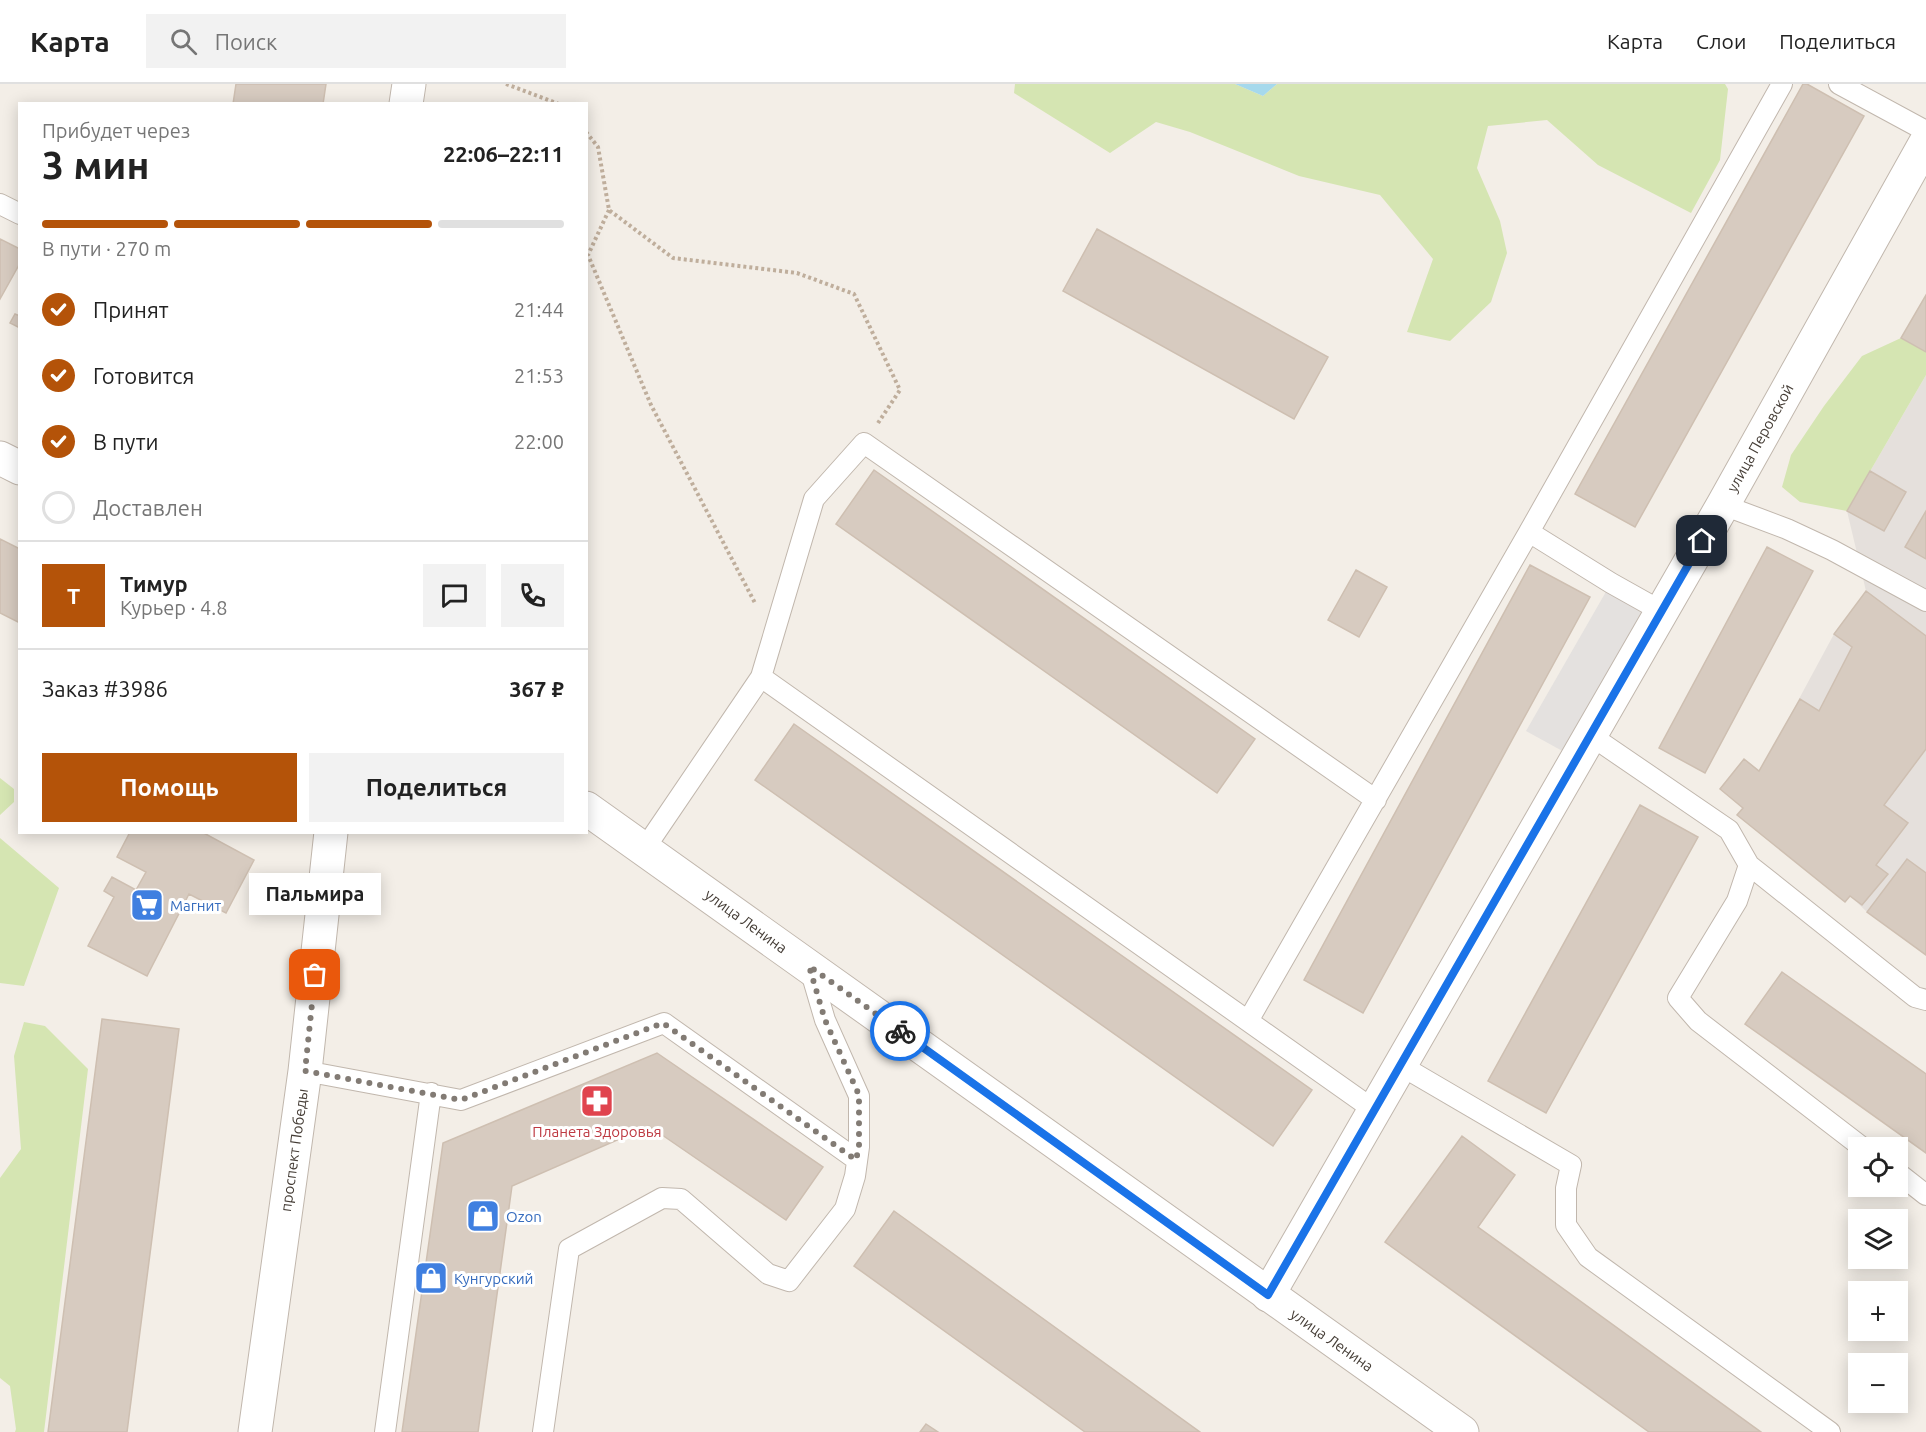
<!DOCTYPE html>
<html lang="ru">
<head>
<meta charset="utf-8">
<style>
  :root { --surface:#fff; --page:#f2f2f2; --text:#222; --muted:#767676; --line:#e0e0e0; --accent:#b45309 }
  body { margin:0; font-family:Ubuntu,sans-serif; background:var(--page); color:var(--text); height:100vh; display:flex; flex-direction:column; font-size:22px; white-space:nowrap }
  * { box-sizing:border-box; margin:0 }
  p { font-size:20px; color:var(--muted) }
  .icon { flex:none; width:33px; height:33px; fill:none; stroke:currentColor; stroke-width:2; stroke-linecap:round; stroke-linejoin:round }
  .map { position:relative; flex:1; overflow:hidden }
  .sheet { position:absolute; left:18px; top:18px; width:570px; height:732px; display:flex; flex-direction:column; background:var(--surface); border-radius:0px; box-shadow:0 3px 15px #0003 }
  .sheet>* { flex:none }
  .tools { position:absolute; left:1848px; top:1053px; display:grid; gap:12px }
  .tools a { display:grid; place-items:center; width:60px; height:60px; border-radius:0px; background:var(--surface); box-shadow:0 3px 15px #0003; font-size:30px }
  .pin { position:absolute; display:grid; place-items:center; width:51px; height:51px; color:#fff; margin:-26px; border-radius:12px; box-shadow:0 3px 9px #0006 }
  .courier { position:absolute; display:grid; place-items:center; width:60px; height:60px; margin:-30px; border:4px solid #1a73e8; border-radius:50%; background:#fff; color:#222; box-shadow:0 2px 8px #0007 }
  .bubble { position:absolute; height:42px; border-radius:0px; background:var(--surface); box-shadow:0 3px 15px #0003; font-size:20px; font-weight:600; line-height:42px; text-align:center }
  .head em { font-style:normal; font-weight:600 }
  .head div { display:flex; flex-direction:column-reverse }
  .head { display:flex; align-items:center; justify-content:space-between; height:102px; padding:0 24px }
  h1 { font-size:39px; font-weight:600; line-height:45px }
  .bar { display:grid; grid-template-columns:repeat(4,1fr); gap:9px 6px; align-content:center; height:72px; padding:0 24px }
  .bar i { height:8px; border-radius:4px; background:var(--line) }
  .bar .active { background:var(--accent) }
  .bar p { grid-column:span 4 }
  .line { display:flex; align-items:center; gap:15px; padding:0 24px; border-top:2px solid var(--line) }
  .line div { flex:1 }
  .round { display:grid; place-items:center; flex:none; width:63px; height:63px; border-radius:0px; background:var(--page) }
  ol { padding:0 24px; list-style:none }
  li { display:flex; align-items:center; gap:18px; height:66px }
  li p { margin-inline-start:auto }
  li .icon { padding:6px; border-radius:50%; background:var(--accent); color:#fff; stroke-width:4 }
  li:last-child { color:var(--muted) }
  li i { width:33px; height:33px; border:3px solid var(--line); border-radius:50% }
  .primary-button { display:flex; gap:12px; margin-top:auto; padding:12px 24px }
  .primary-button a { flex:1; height:69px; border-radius:0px; background:var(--accent); color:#fff; font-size:24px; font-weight:600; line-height:69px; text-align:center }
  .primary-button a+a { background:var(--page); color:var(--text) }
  header { display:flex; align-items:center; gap:36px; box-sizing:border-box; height:84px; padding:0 30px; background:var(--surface); border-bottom:2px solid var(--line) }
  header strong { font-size:28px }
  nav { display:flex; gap:33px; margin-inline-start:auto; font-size:21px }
  .search { width:420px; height:54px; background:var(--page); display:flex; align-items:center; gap:15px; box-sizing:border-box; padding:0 21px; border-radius:0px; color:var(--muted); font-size:22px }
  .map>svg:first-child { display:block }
  .industrial { fill:#e5e0dc }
  .green { fill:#d5e5b2 }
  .parking { fill:#e4e1df }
  .water { fill:#a6d9ec }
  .building { fill:#d7cbc0; stroke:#cebfb1; stroke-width:1.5 }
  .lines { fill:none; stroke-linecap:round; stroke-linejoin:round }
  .service-casing { stroke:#c1b7ad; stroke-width:22 }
  .minor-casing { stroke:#c1b7ad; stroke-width:35 }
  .tertiary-casing { stroke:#c1b7ad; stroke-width:35 }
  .path { stroke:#bfae9c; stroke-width:4; stroke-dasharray:3 3; stroke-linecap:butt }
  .service { stroke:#fff; stroke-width:20 }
  .minor { stroke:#fff; stroke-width:33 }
  .tertiary { stroke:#fff; stroke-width:33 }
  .done { stroke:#827b74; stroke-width:6; stroke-dasharray:0 10.8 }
  .route { stroke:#1a73e8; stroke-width:8 }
  .labels { text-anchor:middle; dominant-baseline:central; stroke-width:6; stroke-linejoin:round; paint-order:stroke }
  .street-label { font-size:15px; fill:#453d36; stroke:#fff }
  .shop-label { font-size:15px; fill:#366cbe; stroke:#fff; text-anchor:start }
  .health-label { font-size:15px; fill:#be3a42; stroke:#fff }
</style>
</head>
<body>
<header>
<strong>Карта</strong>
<div class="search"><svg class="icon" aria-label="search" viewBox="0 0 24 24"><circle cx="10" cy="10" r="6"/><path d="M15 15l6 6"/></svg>Поиск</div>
<nav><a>Карта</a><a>Слои</a><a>Поделиться</a></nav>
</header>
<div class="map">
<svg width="1926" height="1348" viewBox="0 0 1926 1348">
  <rect width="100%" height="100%" fill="#f3eee7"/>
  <path class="industrial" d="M1926,291V871L1867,828L1850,812L1845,818L1737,731L1742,724L1720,705L1744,675L1760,687L1834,550L1866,507L1847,427Z"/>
  <path class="green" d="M1015,0H1235L1263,12L1277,0H1725L1728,5L1720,76L1691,129L1598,81L1547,36L1488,42L1477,84L1500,137L1507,169L1491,218L1450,257L1407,248L1433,175L1380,111L1299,92L1190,48L1156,38L1110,69L1014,9Z
    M1901,254L1926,268V291L1847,427L1800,418L1782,403L1791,371L1824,322L1862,272Z
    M0,694L14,705V718L0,731Z
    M0,754L59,804L24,902L0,899Z
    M24,938L45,942L88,985L44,1348H15L16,1345L10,1302L0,1294V1094L21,1065L14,972Z"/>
  <path class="parking" d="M1611,499L1661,527L1577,675L1526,647Z"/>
  <path class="water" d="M1235,0H1277L1263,12Z"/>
  <path class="building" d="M236,0H326L323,20H233Z
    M1803,0H1807L1864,32L1635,443L1575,410Z
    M1097,145L1328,273L1294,335L1063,207Z
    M0,155L20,165V179L0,215Z
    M1926,211V268L1901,254Z
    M15,230L20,232V244L10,239Z
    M874,386L1255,655L1217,709L836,440Z
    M1870,387L1906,408L1884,447L1847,427Z
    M1926,427V475L1905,463Z
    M0,455L20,465V539L0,529Z
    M1767,463L1813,487L1705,689L1659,664Z
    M1530,481L1590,513L1363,929L1304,896Z
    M1356,486L1387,503L1359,553L1328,536Z
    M1866,507L1926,552V665L1884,721L1908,739L1876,781L1888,790L1862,821L1850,812L1845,818L1737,731L1743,724L1720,705L1744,675L1759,687L1800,615L1819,627L1852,563L1834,550Z
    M794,640L1312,1006L1273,1062L755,696Z
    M1640,721L1698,753L1546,1029L1488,997Z
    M130,748H202L254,776L226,829L189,810L147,892L88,862L114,813L104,807L112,793L136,806L146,788L117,773Z
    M1907,775L1926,789V871L1867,828Z
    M1782,888L1926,990V1069L1745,940Z
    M102,935L179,945L127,1348H48Z
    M657,969L823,1083L786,1136L649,1042L512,1102L478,1348H402L443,1059Z
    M1462,1052L1515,1091L1478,1143L1761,1348H1649L1385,1158Z
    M894,1127L1200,1348H1085L854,1182Z
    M926,1340L938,1348H920Z"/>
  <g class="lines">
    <defs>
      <path id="service" d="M1839,0L1926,47
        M0,120L20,130
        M1723,421L1787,445L1832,466L1926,517
        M1529,448L1782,0
        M761,593L814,415L864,359L1376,716
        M1590,651L1729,746L1749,781L1737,817L1678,914L1698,937L1863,1064
        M645,764L761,593L1374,1026
        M1749,781L1915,913L1926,916
        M1248,937L1529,448L1611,499L1661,527
        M1400,981L1571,1081L1566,1104V1141L1588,1173L1830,1348
        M305,987L461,1016L664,939L857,1076
        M1898,1089L1926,1111
        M385,1348L431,1009
        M543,1348L569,1165L662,1114L681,1115L768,1190L789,1197L845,1125L855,1092L859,1063V1012L825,936L810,885"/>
      <path id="minor" d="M1268,1211L1723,421L1926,58"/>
      <path id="tertiary" d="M406,20L409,0
        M0,374L20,384
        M586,724L1462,1348
        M255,1348L305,987L331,748"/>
    </defs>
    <use href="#service" class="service-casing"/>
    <use href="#minor" class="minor-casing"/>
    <use href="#tertiary" class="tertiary-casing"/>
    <path class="path" d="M506,0L559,20
      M586,48L598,63L609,126L673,174L797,189L854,210L900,306L878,339
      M609,126L588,171L651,321L755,519"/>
    <use href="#service" class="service"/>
    <use href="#minor" class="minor"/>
    <use href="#tertiary" class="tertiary"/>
  </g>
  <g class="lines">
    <path class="done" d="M315,891L305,987L461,1016L663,939L856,1076L859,1063V1011L825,936L809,882L900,947"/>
    <path class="route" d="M900,947L1268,1211L1702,457"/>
  </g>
  <defs>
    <symbol id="supermarket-square" viewBox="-11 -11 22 22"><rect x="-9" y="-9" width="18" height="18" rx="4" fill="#3f7fe0" stroke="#fff"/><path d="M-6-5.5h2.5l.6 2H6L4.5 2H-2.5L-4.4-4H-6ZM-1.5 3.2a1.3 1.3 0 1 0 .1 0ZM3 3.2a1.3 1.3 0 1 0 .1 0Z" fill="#fff"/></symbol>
    <symbol id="pharmacy-square" viewBox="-11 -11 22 22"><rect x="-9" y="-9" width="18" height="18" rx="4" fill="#e0444e" stroke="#fff"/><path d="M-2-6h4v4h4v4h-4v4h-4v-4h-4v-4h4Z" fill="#fff"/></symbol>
    <symbol id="shop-square" viewBox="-11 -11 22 22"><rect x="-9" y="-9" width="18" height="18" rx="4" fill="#3f7fe0" stroke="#fff"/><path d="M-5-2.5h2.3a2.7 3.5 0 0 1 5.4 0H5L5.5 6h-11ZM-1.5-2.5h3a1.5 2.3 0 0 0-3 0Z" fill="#fff"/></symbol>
  </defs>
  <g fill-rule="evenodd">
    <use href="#supermarket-square" x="128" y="802" width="38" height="38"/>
    <use href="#pharmacy-square" x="578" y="998" width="38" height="38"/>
    <use href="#shop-square" x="464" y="1113" width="38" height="38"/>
    <use href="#shop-square" x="412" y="1175" width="38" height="38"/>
  </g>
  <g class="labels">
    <g class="street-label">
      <text transform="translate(1760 354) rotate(-61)">улица Перовской</text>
      <text transform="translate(746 837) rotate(36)">улица Ленина</text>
      <text transform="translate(294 1066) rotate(-82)">проспект Победы</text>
      <text transform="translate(1332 1256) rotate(35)">улица Ленина</text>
    </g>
    <g class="shop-label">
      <text x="170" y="821">Магнит</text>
      <text x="506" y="1132">Ozon</text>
      <text x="454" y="1194">Кунгурский</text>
    </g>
    <g class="health-label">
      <text x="597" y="1047">Планета Здоровья</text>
    </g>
  </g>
</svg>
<div class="tools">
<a><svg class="icon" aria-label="locate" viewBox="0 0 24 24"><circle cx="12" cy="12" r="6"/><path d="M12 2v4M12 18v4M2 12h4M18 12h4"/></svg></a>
<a><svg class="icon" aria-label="layers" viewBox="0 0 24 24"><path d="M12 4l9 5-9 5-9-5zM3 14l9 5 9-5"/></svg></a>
<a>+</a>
<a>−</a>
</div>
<div class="pin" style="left:315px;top:891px;background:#ea580c"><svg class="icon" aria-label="bag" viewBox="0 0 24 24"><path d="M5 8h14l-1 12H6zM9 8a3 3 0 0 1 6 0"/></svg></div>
<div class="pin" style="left:1702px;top:457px;background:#1f2937"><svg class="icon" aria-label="home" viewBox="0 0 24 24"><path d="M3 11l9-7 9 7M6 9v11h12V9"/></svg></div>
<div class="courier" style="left:900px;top:947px"><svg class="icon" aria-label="bike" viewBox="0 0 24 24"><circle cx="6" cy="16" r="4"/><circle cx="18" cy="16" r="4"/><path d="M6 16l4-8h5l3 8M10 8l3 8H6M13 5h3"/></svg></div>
<div class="bubble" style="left:249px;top:789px;width:132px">Пальмира</div>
<section class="sheet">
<div class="head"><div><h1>3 мин</h1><p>Прибудет через</p></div><em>22:06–22:11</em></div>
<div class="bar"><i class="active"></i><i class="active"></i><i class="active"></i><i></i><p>В пути · 270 m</p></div>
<ol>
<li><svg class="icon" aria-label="check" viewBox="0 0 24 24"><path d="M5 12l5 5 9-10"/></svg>Принят<p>21:44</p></li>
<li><svg class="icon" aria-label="check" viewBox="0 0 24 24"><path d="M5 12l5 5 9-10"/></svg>Готовится<p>21:53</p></li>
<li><svg class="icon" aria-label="check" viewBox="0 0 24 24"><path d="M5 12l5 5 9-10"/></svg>В пути<p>22:00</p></li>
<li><i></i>Доставлен</li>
</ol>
<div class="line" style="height:108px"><b class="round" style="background:var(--accent);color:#fff">Т</b><div><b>Тимур</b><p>Курьер · 4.8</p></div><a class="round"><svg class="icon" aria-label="chat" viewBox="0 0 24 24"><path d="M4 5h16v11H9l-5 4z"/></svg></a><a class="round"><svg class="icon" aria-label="phone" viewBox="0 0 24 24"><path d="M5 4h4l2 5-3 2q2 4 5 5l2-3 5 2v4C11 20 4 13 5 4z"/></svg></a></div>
<div class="line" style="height:78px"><div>Заказ #3986</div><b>367 ₽</b></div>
<div class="primary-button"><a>Помощь</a><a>Поделиться</a></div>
</section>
</div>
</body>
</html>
